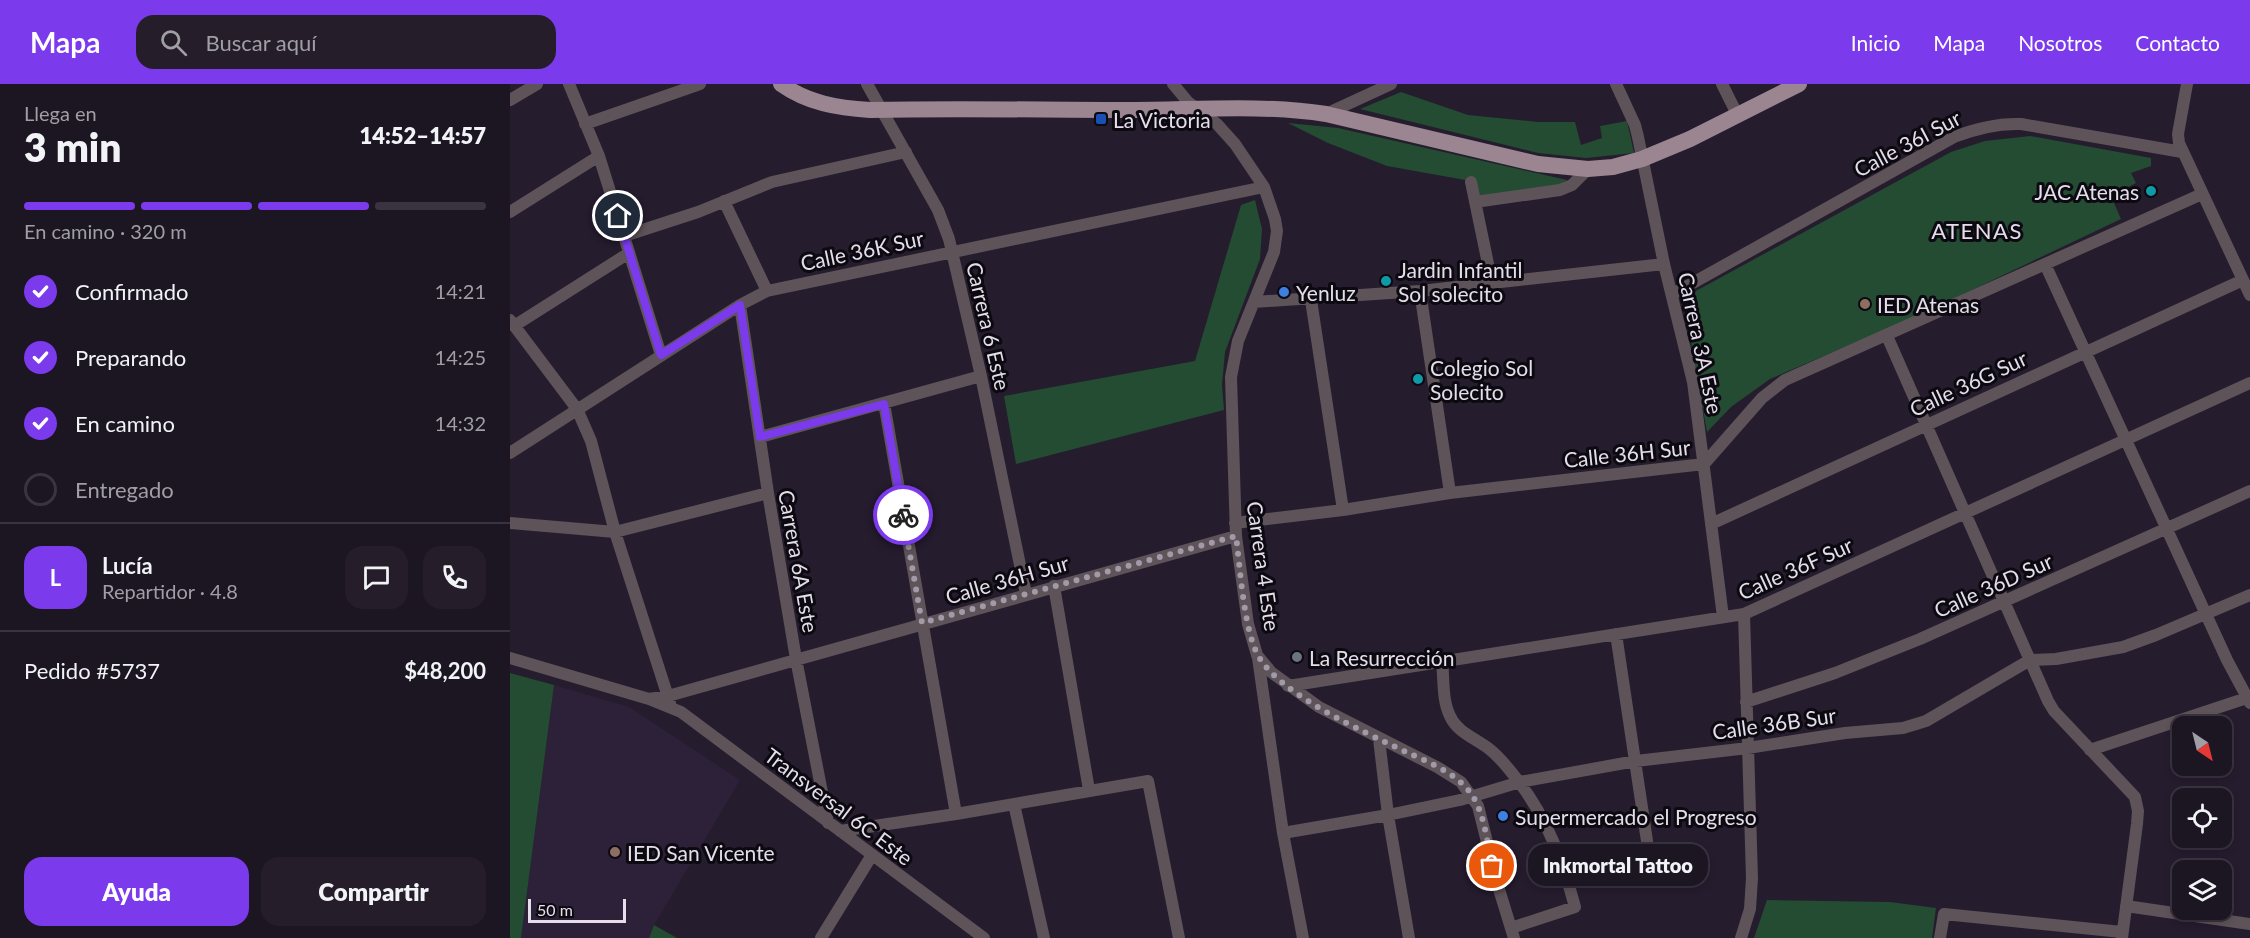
<!DOCTYPE html>
<html lang="es">
<head>
<meta charset="utf-8">
<style>
  :root { --surface:#1c1522; --page:#251e2a; --text:#f1f3f6; --muted:#a09fa5; --line:#3a3440; --accent:#7c3aed }
  body { margin:0; font-family:Lato,sans-serif; background:var(--page); color:var(--text); height:100vh; display:flex; flex-direction:column; font-size:22px; white-space:nowrap }
  * { box-sizing:border-box; margin:0 }
  p { font-size:20px; color:var(--muted) }
  .icon { flex:none; width:33px; height:33px; fill:none; stroke:currentColor; stroke-width:2; stroke-linecap:round; stroke-linejoin:round }
  .map { position:relative; flex:1; overflow:hidden }
  .sheet { display:flex; flex-direction:column; background:var(--surface); width:510px }
  .sheet>* { flex:none }
  .needle { width:39px; rotate:145deg }
  .controls { position:absolute; left:1662px; top:632px; display:grid; gap:12px }
  .controls a { display:grid; place-items:center; width:60px; height:60px; border-radius:12px; background:var(--surface); box-shadow:0 3px 9px #0003,0 0 0 2px var(--line); font-size:30px }
  .scale { position:absolute; left:18px; bottom:15px; width:98px; box-sizing:border-box; padding-left:6px; border:3px solid #e4deeb; border-top:0; font-size:16px; line-height:21px; white-space:nowrap; color:#e4deeb; -webkit-text-stroke:4px #0c0910; paint-order:stroke }
  .pin { position:absolute; display:grid; place-items:center; width:51px; height:51px; color:#fff; margin:-26px; border:3px solid #fff; border-radius:50%; box-shadow:0 2px 6px #0007 }
  .courier { position:absolute; display:grid; place-items:center; width:60px; height:60px; margin:-30px; border:4px solid #7c3aed; border-radius:50%; background:#fff; color:#222; box-shadow:0 2px 8px #0007 }
  .bubble { position:absolute; height:42px; border-radius:18px; background:var(--surface); box-shadow:0 3px 9px #0003,0 0 0 2px var(--line); font-size:20px; font-weight:800; line-height:42px; text-align:center }
  .head em { font-style:normal; font-weight:800 }
  .head div { display:flex; flex-direction:column-reverse }
  .head { display:flex; align-items:center; justify-content:space-between; height:102px; padding:0 24px }
  h1 { font-size:39px; font-weight:800; line-height:45px }
  .bar { display:grid; grid-template-columns:repeat(4,1fr); gap:9px 6px; align-content:center; height:72px; padding:0 24px }
  .bar i { height:8px; border-radius:4px; background:var(--line) }
  .bar .active { background:var(--accent) }
  .bar p { grid-column:span 4 }
  .line { display:flex; align-items:center; gap:15px; padding:0 24px; border-top:2px solid var(--line) }
  .line div { flex:1 }
  .round { display:grid; place-items:center; flex:none; width:63px; height:63px; border-radius:18px; background:var(--page) }
  ol { padding:0 24px; list-style:none }
  li { display:flex; align-items:center; gap:18px; height:66px }
  li p { margin-inline-start:auto }
  li .icon { padding:6px; border-radius:50%; background:var(--accent); color:#fff; stroke-width:4 }
  li:last-child { color:var(--muted) }
  li i { width:33px; height:33px; border:3px solid var(--line); border-radius:50% }
  .action { display:flex; gap:12px; margin-top:auto; padding:12px 24px }
  .action a { flex:1; height:69px; border-radius:18px; background:var(--accent); color:#fff; font-size:24px; font-weight:800; line-height:69px; text-align:center }
  .action a+a { background:var(--page); color:var(--text) }
  header { display:flex; align-items:center; gap:36px; box-sizing:border-box; height:84px; padding:0 30px; background:var(--accent); color:#fff }
  header strong { font-size:28px }
  nav { display:flex; gap:33px; margin-inline-start:auto; font-size:21px }
  .search { width:420px; height:54px; background:var(--page); display:flex; align-items:center; gap:15px; box-sizing:border-box; padding:0 21px; border-radius:18px; color:var(--muted); font-size:22px }
  main { display:flex; flex:1; min-height:0 }
  .map>svg:first-child { display:block }
  .built { fill:#2d2139 }
  .green { fill:#234c33 }
  .lines { fill:none; stroke-linecap:round; stroke-linejoin:round }
  .minor { stroke:#5e5358; stroke-width:12 }
  .major { stroke:#9a8590; stroke-width:16 }
  .done { stroke:#a19aa9; stroke-width:6; stroke-dasharray:0 10.8 }
  .route { stroke:#7c3aed; stroke-width:8 }
  .transit-dot { fill:#1a4fb4; stroke:#0c0910; stroke-width:2 }
  .culture-dot { fill:#0f9aa8; stroke:#0c0910; stroke-width:2 }
  .shop-dot { fill:#3f7fe0; stroke:#0c0910; stroke-width:2 }
  .education-dot { fill:#8d6e63; stroke:#0c0910; stroke-width:2 }
  .worship-dot { fill:#6b7280; stroke:#0c0910; stroke-width:2 }
  .labels { text-anchor:middle; dominant-baseline:central; stroke-width:6; stroke-linejoin:round; paint-order:stroke }
  .poi-label { font-size:21px; fill:#e4deeb; stroke:#0c0910; text-anchor:start }
  .street-label { font-size:21px; fill:#e4deeb; stroke:#0c0910 }
  .neighbourhood-label { font-size:22px; letter-spacing:1.5px; fill:#e4deeb; stroke:#0c0910 }
</style>
</head>
<body>
<header>
<strong>Mapa</strong>
<div class="search"><svg class="icon" aria-label="search" viewBox="0 0 24 24"><circle cx="10" cy="10" r="6"/><path d="M15 15l6 6"/></svg>Buscar aquí</div>
<nav><a>Inicio</a><a>Mapa</a><a>Nosotros</a><a>Contacto</a></nav>
</header>
<main>
<section class="sheet">
<div class="head"><div><h1>3 min</h1><p>Llega en</p></div><em>14:52–14:57</em></div>
<div class="bar"><i class="active"></i><i class="active"></i><i class="active"></i><i></i><p>En camino · 320 m</p></div>
<ol>
<li><svg class="icon" aria-label="check" viewBox="0 0 24 24"><path d="M5 12l5 5 9-10"/></svg>Confirmado<p>14:21</p></li>
<li><svg class="icon" aria-label="check" viewBox="0 0 24 24"><path d="M5 12l5 5 9-10"/></svg>Preparando<p>14:25</p></li>
<li><svg class="icon" aria-label="check" viewBox="0 0 24 24"><path d="M5 12l5 5 9-10"/></svg>En camino<p>14:32</p></li>
<li><i></i>Entregado</li>
</ol>
<div class="line" style="height:108px"><b class="round" style="background:var(--accent);color:#fff">L</b><div><b>Lucía</b><p>Repartidor · 4.8</p></div><a class="round"><svg class="icon" aria-label="chat" viewBox="0 0 24 24"><path d="M4 5h16v11H9l-5 4z"/></svg></a><a class="round"><svg class="icon" aria-label="phone" viewBox="0 0 24 24"><path d="M5 4h4l2 5-3 2q2 4 5 5l2-3 5 2v4C11 20 4 13 5 4z"/></svg></a></div>
<div class="line" style="height:78px"><div>Pedido #5737</div><b>$48,200</b></div>
<div class="action"><a>Ayuda</a><a>Compartir</a></div>
</section>
<div class="map">
<svg width="1740" height="854" viewBox="0 0 1740 854">
  <rect width="100%" height="100%" fill="#251c2e"/>
  <path class="built" d="M44,601L119,623L230,696L144,841L139,854H11Z"/>
  <path class="green" d="M891,8L958,31L1028,38H1065L1071,61L1092,54L1090,42L1117,37L1124,69L1076,74L1028,69L850,25Z
    M778,39L828,44L1057,96L1048,102L966,113L961,97L877,82L818,59Z
    M1520,52L1641,74V82L1621,89L1626,99L1601,112L1611,135L1405,233L1260,295L1221,323L1197,348L1173,214L1441,68L1475,57Z
    M745,116L752,145L750,175L715,268L712,301L714,326L506,380L494,312L685,277L731,121Z
    M0,589L44,601L11,854H0Z
    M1257,816L1380,818L1426,824L1422,854H1244Z
    M144,841L167,854H139Z"/>
  <g class="lines">
    <path class="minor" d="M59,0L89,72L151,271
      M357,0L428,126L439,155L471,292L516,510
      M663,0L678,18L707,40L725,60L754,103L765,135L767,147L764,168L728,257L721,293L726,452L738,540L747,571L761,588L809,623L927,683L951,698L968,722L988,802L1004,854
      M1106,0L1125,41L1128,53L1154,180L1183,298L1213,533
      M1212,0L1228,32
      M1677,0L1668,50L1669,59L1740,211
      M0,16L27,0
      M816,30L881,0
      M75,40L190,0
      M961,98L982,199
      M214,117L257,207
      M965,118L1050,106L1062,101L1078,85
      M0,128L89,72
      M114,152L188,128L262,98L396,68
      M1535,180L1717,576L1740,619
      M910,207L940,409
      M1163,210L1444,53C1467,44 1487,39 1511,40L1672,68
      M801,216L833,426
      M744,218L910,207L1154,180
      M230,221L258,409L286,575L318,739
      M0,236L67,325L81,357L105,448L160,619
      M4,242L119,169
      M1377,252L1538,617L1544,627L1625,713L1628,727L1627,740L1612,854
      M374,319L446,730
      M250,353L471,292
      M0,369L230,221L257,207C422,171 588,139 754,103
      M0,439L105,448L258,409
      M725,439L833,426L940,409L1194,380L1252,314L1275,296L1692,110
      M1201,440L1733,196
      M544,502L579,706
      M1106,550L1140,777L1189,771
      M0,574L139,615L171,628L474,854
      M748,574L773,749L793,854
      M932,577C934,595 932,616 940,632C947,648 965,654 978,664C990,673 1000,686 1009,698C1038,736 1053,778 1065,823L1001,844
      M778,602L1234,530L1740,299
      M139,615L158,612L726,452
      M1236,618L1325,589L1410,555L1740,407
      M869,655L878,731L899,854
      M1580,666L1740,613
      M504,720L534,854
      M330,747L446,730L638,697L669,854
      M773,749L878,731L950,716L1010,698L1126,677L1238,664L1335,649L1393,644L1416,637L1520,576L1546,575L1613,563L1646,551L1740,511
      M1616,822L1740,840
      M311,854L362,771
      M1231,854L1240,825L1242,794L1234,530
      M1430,854L1434,830L1612,848"/>
    <path class="major" d="M271,0C298,19 327,24 360,26C446,24 533,26 620,26C686,26 750,20 816,30L1028,80L1078,85L1103,83L1132,75L1180,55L1289,0"/>
  </g>
  <g class="lines">
    <path class="done" d="M393,431L412,539L726,452C730,482 734,549 749,573C771,611 854,648 894,667C918,678 947,689 962,711C975,731 977,759 982,782"/>
    <path class="route" d="M108,132L151,271L230,221L250,353L374,320L393,431"/>
  </g>
  <rect class="transit-dot" x="585" y="29" width="12" height="12" rx="3"/>
  <g class="culture-dot">
    <circle cx="1641" cy="107" r="6"/>
    <circle cx="876" cy="197" r="6"/>
    <circle cx="908" cy="295" r="6"/>
  </g>
  <g class="shop-dot">
    <circle cx="774" cy="208" r="6"/>
    <circle cx="993" cy="732" r="6"/>
  </g>
  <g class="education-dot">
    <circle cx="1355" cy="220" r="6"/>
    <circle cx="105" cy="768" r="6"/>
  </g>
  <circle class="worship-dot" cx="787" cy="573" r="6"/>
  <g class="labels">
    <g class="poi-label">
      <text x="603" y="35">La Victoria</text>
      <text x="1629" y="107" text-anchor="end">JAC Atenas</text>
      <text x="888" y="185">Jardin Infantil<tspan x="888" dy="24">Sol solecito</tspan></text>
      <text x="786" y="208">Yenluz</text>
      <text x="1367" y="220">IED Atenas</text>
      <text x="920" y="283">Colegio Sol<tspan x="920" dy="24">Solecito</tspan></text>
      <text x="799" y="573">La Resurrección</text>
      <text x="1005" y="732">Supermercado el Progreso</text>
      <text x="117" y="768">IED San Vicente</text>
    </g>
    <g class="street-label">
      <text transform="translate(1397 59) rotate(-28)">Calle 36I Sur</text>
      <text transform="translate(352 166) rotate(-12)">Calle 36K Sur</text>
      <text transform="translate(479 242) rotate(77)">Carrera 6 Este</text>
      <text transform="translate(1191 259) rotate(78)">Carrera 3A Este</text>
      <text transform="translate(1458 299) rotate(-25)">Calle 36G Sur</text>
      <text transform="translate(1117 369) rotate(-6)">Calle 36H Sur</text>
      <text transform="translate(289 477) rotate(80)">Carrera 6A Este</text>
      <text transform="translate(754 482) rotate(82)">Carrera 4 Este</text>
      <text transform="translate(1285 484) rotate(-24)">Calle 36F Sur</text>
      <text transform="translate(497 495) rotate(-16)">Calle 36H Sur</text>
      <text transform="translate(1483 501) rotate(-24)">Calle 36D Sur</text>
      <text transform="translate(1264 639) rotate(-8)">Calle 36B Sur</text>
      <text transform="translate(329 722) rotate(37)">Transversal 6C Este</text>
    </g>
    <g class="neighbourhood-label">
      <text x="1467" y="146">ATENAS</text>
    </g>
  </g>
</svg>
<div class="controls">
<a><svg class="needle" viewBox="-14 -14 28 28"><path d="M0-13l5 13h-10z" fill="#e53935"/><path d="M0 13l5-13h-10z" fill="#a09fa5"/></svg></a>
<a><svg class="icon" aria-label="locate" viewBox="0 0 24 24"><circle cx="12" cy="12" r="6"/><path d="M12 2v4M12 18v4M2 12h4M18 12h4"/></svg></a>
<a><svg class="icon" aria-label="layers" viewBox="0 0 24 24"><path d="M12 4l9 5-9 5-9-5zM3 14l9 5 9-5"/></svg></a>
</div>
<div class="scale">50 m</div>
<div class="pin" style="left:982px;top:782px;background:#ea580c"><svg class="icon" aria-label="bag" viewBox="0 0 24 24"><path d="M5 8h14l-1 12H6zM9 8a3 3 0 0 1 6 0"/></svg></div>
<div class="pin" style="left:108px;top:132px;background:#1f2937"><svg class="icon" aria-label="home" viewBox="0 0 24 24"><path d="M3 11l9-7 9 7M6 9v11h12V9"/></svg></div>
<div class="courier" style="left:393px;top:431px"><svg class="icon" aria-label="bike" viewBox="0 0 24 24"><circle cx="6" cy="16" r="4"/><circle cx="18" cy="16" r="4"/><path d="M6 16l4-8h5l3 8M10 8l3 8H6M13 5h3"/></svg></div>
<div class="bubble" style="left:1018px;top:760px;width:180px">Inkmortal Tattoo</div>
</div>
</main>
</body>
</html>
